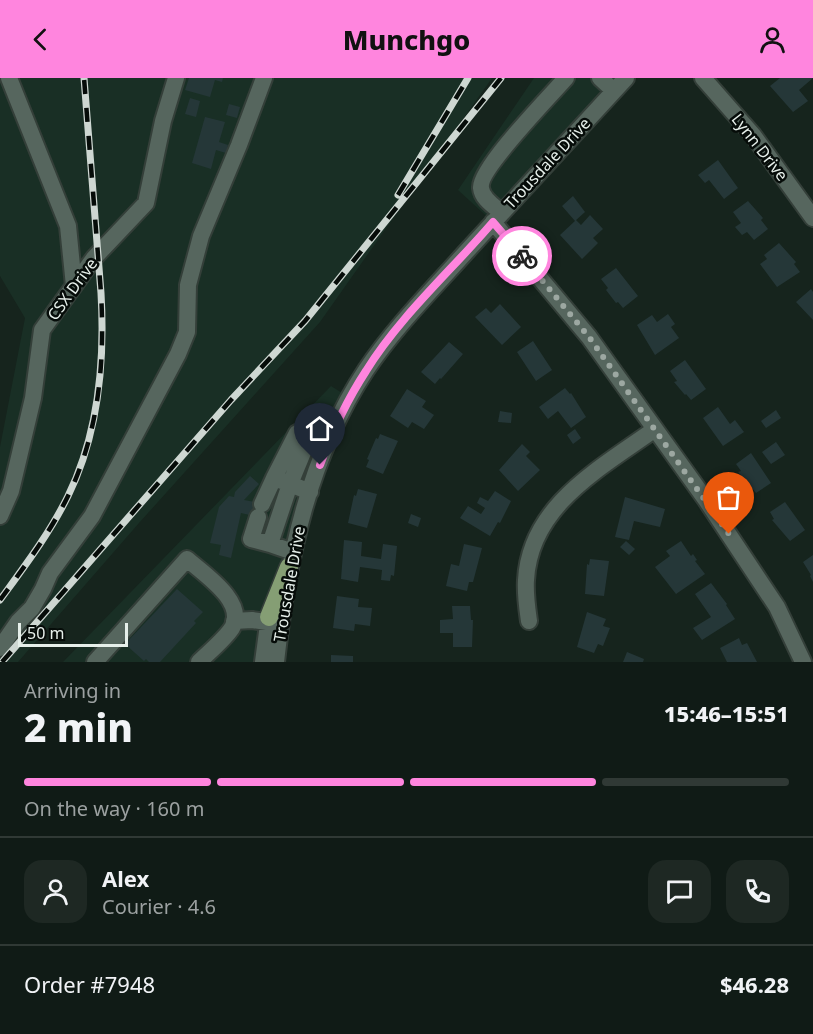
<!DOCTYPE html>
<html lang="en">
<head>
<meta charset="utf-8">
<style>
  :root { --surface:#101b16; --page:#1e2823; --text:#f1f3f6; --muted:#9ca1a1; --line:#303935; --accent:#ff85de }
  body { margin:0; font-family:"Noto Sans",sans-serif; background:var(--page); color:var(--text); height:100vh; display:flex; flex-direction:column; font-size:22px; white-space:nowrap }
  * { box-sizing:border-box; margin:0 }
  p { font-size:20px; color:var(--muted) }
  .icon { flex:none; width:33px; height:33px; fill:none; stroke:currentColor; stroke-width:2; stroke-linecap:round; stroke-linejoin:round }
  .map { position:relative; height:584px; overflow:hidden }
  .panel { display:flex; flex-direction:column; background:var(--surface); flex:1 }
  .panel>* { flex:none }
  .scale { position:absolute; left:18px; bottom:15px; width:110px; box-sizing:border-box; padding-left:6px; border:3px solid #e6efea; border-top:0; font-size:16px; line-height:21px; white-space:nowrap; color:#e6efea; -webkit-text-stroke:4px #060c09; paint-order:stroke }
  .pin { position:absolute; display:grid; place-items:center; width:51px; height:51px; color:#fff; margin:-62px -26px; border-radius:50% 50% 50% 0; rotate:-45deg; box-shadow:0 0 6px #0007 }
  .pin .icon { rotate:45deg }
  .courier { position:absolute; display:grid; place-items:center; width:60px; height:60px; margin:-30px; border:4px solid #ff85de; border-radius:50%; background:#fff; color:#222; box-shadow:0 2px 8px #0007 }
  .head em { font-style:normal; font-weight:800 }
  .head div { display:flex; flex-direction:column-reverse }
  .head { display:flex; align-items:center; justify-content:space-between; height:102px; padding:0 24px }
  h1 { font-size:39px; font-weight:800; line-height:45px }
  .bar { display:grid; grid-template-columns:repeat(4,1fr); gap:9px 6px; align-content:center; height:72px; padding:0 24px }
  .bar i { height:8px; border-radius:4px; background:var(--line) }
  .bar .active { background:var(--accent) }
  .bar p { grid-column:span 4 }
  .line { display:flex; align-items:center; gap:15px; padding:0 24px; border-top:2px solid var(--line) }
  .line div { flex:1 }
  .round { display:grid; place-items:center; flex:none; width:63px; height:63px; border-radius:18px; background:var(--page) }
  header { display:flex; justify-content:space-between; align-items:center; height:78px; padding:0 24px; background:var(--accent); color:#111; font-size:27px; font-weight:800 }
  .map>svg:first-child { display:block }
  .built { fill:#192f25 }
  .building { fill:#253738 }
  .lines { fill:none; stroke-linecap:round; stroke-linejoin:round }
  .minor-casing { stroke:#343f39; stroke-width:20 }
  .major-casing { stroke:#343f39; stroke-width:21 }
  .minor { stroke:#56665e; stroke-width:16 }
  .major { stroke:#859e74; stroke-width:18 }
  .rail-casing { stroke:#ced7d2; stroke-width:7 }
  .rail { stroke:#060c09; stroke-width:4.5; stroke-dasharray:14; stroke-linecap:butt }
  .done { stroke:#9da8a2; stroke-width:6; stroke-dasharray:0 10.8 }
  .route { stroke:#ff85de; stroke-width:8 }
  .labels { text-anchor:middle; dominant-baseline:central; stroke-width:5; stroke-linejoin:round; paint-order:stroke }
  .street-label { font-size:16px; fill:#e6efea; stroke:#060c09 }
</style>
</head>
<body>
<header><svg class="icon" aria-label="back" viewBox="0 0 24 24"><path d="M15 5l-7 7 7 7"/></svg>Munchgo<svg class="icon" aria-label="person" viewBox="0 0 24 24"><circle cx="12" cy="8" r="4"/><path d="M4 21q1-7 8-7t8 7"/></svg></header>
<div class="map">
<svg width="813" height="584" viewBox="0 0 813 584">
  <rect width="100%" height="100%" fill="#16241d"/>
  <path class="built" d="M0,0H492L320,244L139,445L18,584H0V369L25,240L0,198Z
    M534,0H626L493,144L458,112Z
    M331,308L350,320L311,409L276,584H63Z"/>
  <path class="building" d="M189,0H223L222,4L215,2L210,19L185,12Z
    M780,0H813L799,12L808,23L793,34L770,8Z
    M190,20L200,23L196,39L185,36Z
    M229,26L240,29L237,40L226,37Z
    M205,39L225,44L219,64L228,67L226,75L216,72L211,91L192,85Z
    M718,82L738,110L724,121L709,102L705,105L698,97Z
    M573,118L585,134L575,143L562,128Z
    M748,123L763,140L761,142L768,151L754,162L747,154L742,157L735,149L741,145L733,134Z
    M590,137L603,151L593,160L598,165L582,181L560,157L576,142L581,147Z
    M779,165L796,184L794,186L800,194L777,209L760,186L767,181L764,177Z
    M616,190L638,218L623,230L618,224L616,225L606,212L608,210L601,201Z
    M811,211L813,214V242L796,224Z
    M500,226L521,249L502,267L475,239L486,230L491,235Z
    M668,236L675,246L671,249L679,260L655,277L637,247L652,237L657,244Z
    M533,263L552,292L536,303L517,274Z
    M449,264L463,276L441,301L440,300L435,306L421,294Z
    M685,282L706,311L691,322L686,316L685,317L674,304L677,303L670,293Z
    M565,310L570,316L571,315L586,339L571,350L558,333L548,341L539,329Z
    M407,311L426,323L422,329L434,337L424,351L412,344L408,350L390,338Z
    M718,329L730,346L735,342L744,354L723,368L703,340Z
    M776,332L781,340L766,350L761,343Z
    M500,333L512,335L511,345L498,344Z
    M575,351L581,360L573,366L567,357Z
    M380,356L398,363L383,396L366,389L369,382L367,381L376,360L378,361Z
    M776,364L785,377L771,386L762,374Z
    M522,366L530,374L526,378L540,392L518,413L499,392Z
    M751,375L771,405L756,415L738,394L741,393L736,386Z
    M250,398L259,406L244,422L265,426L262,440L241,435L231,480L219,477L221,467L210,465L219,429L229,418L234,419L235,414Z
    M358,411L377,416L367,450L348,445L354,417L356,418Z
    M495,413L511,423L500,445L498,444L490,458L460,440L468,428L481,436L485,430L477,425L480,419L488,423Z
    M625,419L665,431L660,449L634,443L629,462L615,459Z
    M785,424L805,452L790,463L772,442L774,441L770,434Z
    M411,436L421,440L418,449L408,445Z
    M344,462L362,464L361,478L381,481L383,466L397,468L394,498L391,497L390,503L381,502L382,492L360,489L358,504L341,501Z
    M626,463L635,471L629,477L620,469Z
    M681,463L691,478L693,476L697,482L695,483L705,496L676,516L655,489L670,478L666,473Z
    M464,466L482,470L473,504H469L467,513L446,508L451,486L459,488Z
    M813,477V504L810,498L811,497L803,484Z
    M590,481L609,483L604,518L585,516L587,486L589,487Z
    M711,505L727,526L726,527L735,541L702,562L693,550L711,539L695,516Z
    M177,511L203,534L194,543L196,545L160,584H149L146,581L144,583L125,566Z
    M337,518L359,521L358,529L372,530L370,548L355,546L354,553L333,550Z
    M452,528H470L471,542H473L472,569H453V555H440V542L453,541Z
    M587,534L606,541L603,548L610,550L603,568L598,566L594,575L577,569Z
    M739,560L742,567L747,565L757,584H727L720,570Z
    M627,574L644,581L643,584H623Z
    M331,577L353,578V584H331Z"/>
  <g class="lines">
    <defs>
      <path id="minor" d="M9,0L68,148L74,208
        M600,0L614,13
        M703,0L753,57L813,140
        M502,135C494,128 482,121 481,110C478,92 551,17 566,0
        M493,144L589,259L706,422L777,529L803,584
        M274,400L297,355L309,360L290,406L310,414
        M262,426L274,400L290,406L270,466L293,474
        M0,438L11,413L33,320L42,252L94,180L146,125L163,43L176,0
        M258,439L251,461L270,466
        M234,543L252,542L280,546
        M529,543C527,529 525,516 526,502C530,427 601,390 655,351
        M0,570L18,544L32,530L43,511L50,495L92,438L178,276L187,254L188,207L201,158L239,67L264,0
        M95,584L187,481C204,496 247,524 232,550C224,562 209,574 199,584
        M263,584L269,539
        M276,584C287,482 309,378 366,292C395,249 432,212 466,174C519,116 572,58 626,0"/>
      <path id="major" d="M269,539L289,489"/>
    </defs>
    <use href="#minor" class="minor-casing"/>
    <use href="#major" class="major-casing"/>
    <use href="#minor" class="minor"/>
    <use href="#major" class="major"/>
    <defs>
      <path id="rail" d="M398,117L468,0
        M0,522C24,489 50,455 68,418C99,355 105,284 101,215L84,0
        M2,584L231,322L305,243L501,0"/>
    </defs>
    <use href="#rail" class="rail-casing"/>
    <use href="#rail" class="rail"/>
  </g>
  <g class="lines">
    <path class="done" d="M522,178L589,259L729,456"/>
    <path class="route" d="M320,387C332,354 347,322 366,293C400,238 451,193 493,144L522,178"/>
  </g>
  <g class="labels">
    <g class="street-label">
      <text transform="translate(760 69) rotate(52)">Lynn Drive</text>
      <text transform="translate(547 85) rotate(-47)">Trousdale Drive</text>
      <text transform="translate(72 211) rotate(-54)">CSX Drive</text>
      <text transform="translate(289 506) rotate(-80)">Trousdale Drive</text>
    </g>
  </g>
</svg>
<div class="scale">50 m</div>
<div class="pin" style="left:729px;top:456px;background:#ea580c"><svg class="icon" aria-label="bag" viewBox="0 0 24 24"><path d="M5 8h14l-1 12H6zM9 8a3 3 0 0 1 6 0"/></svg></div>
<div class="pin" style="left:320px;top:387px;background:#1f2937"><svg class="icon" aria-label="home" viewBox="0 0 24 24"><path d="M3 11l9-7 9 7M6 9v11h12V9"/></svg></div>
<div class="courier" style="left:522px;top:178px"><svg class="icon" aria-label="bike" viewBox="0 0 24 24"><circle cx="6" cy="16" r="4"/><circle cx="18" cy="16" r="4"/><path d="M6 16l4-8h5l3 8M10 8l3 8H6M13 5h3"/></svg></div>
</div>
<section class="panel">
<div class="head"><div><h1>2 min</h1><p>Arriving in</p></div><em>15:46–15:51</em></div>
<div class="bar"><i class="active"></i><i class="active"></i><i class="active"></i><i></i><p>On the way · 160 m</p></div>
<div class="line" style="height:108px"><a class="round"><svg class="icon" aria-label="person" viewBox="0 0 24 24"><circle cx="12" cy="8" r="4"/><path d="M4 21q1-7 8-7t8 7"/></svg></a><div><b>Alex</b><p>Courier · 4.6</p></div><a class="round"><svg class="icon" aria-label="chat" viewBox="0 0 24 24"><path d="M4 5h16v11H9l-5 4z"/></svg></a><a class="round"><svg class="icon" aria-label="phone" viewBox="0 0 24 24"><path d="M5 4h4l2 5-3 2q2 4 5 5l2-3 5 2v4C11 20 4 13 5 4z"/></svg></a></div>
<div class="line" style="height:78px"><div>Order #7948</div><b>$46.28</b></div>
</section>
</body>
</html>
